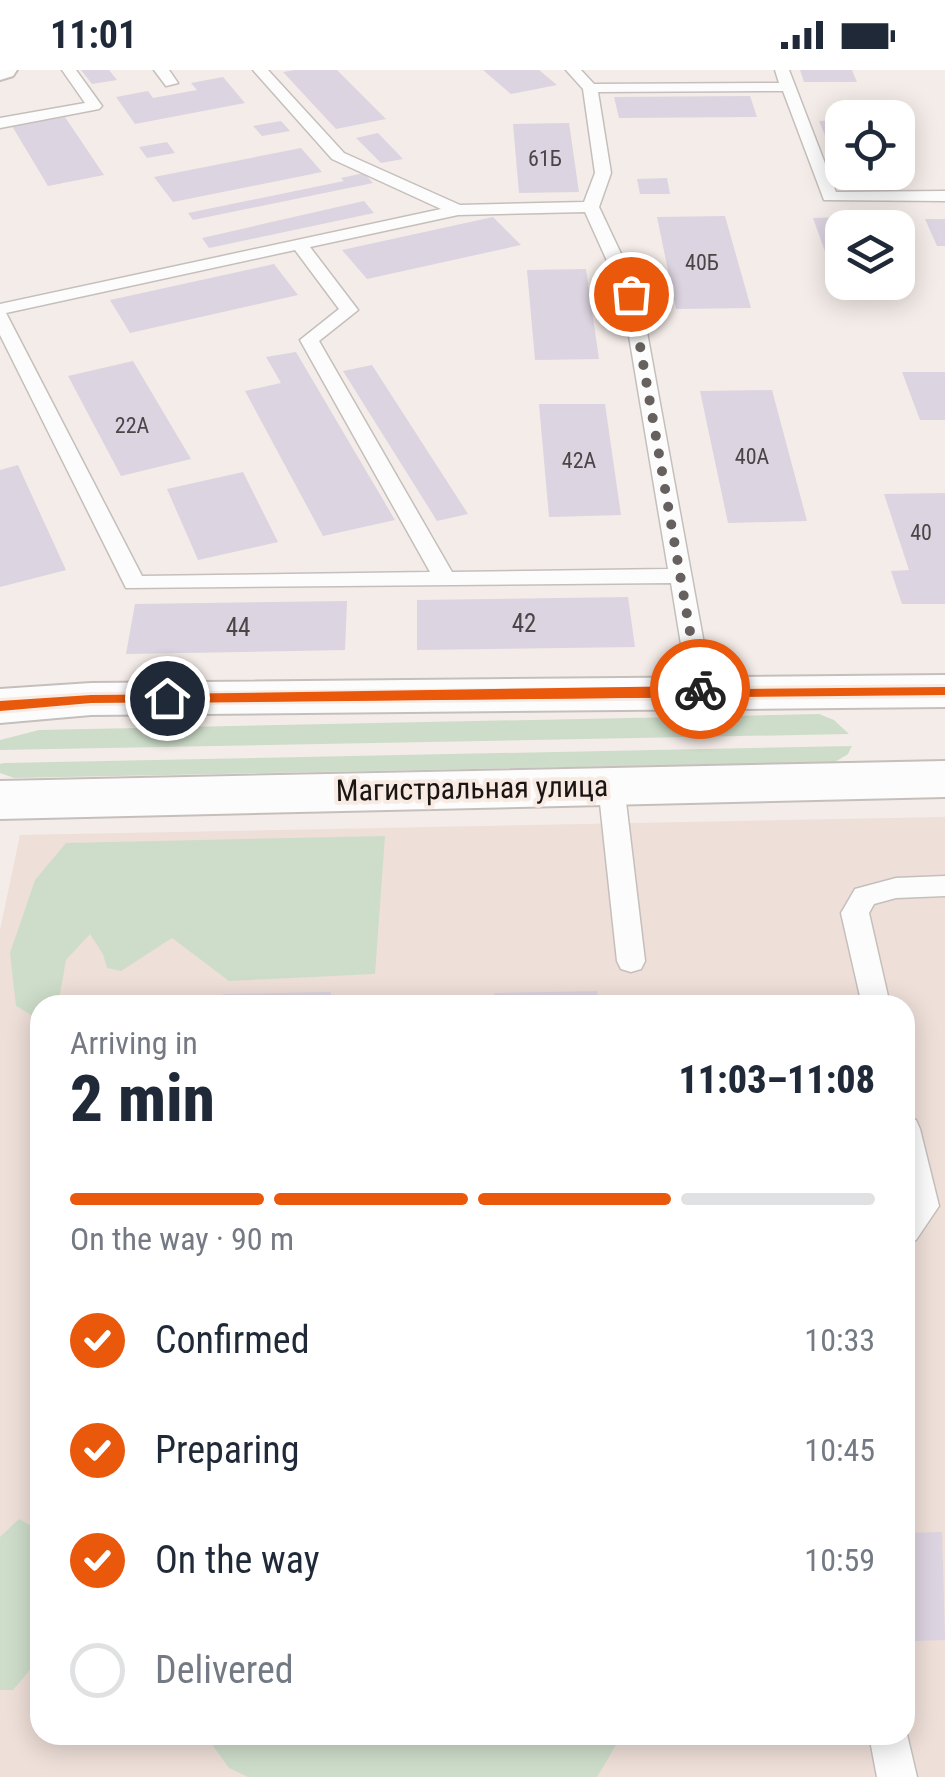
<!DOCTYPE html>
<html lang="en">
<head>
<meta charset="utf-8">
<style>
  :root { --surface:#fff; --page:#f2f2f3; --text:#1f2937; --muted:#747a83; --line:#e0e1e3; --accent:#ea580c }
  body { margin:0; font-family:"Roboto Condensed",sans-serif; background:var(--page); color:var(--text); height:100vh; display:flex; flex-direction:column; font-size:38px; white-space:nowrap }
  * { box-sizing:border-box; margin:0 }
  p { font-size:32px; color:var(--muted) }
  .icon { flex:none; width:55px; height:55px; fill:none; stroke:currentColor; stroke-width:2; stroke-linecap:round; stroke-linejoin:round }
  .map { position:relative; flex:1; overflow:hidden }
  .drawer { position:absolute; left:30px; top:925px; width:885px; height:750px; display:flex; flex-direction:column; background:var(--surface); border-radius:30px; box-shadow:0 5px 25px #0003 }
  .drawer>* { flex:none }
  .fabs { position:absolute; left:825px; top:30px; display:grid; gap:20px }
  .fabs a { display:grid; place-items:center; width:90px; height:90px; border-radius:20px; background:var(--surface); box-shadow:0 5px 25px #0003; font-size:50px }
  .pin { position:absolute; display:grid; place-items:center; width:85px; height:85px; color:#fff; margin:-42px; border:5px solid #fff; border-radius:50%; box-shadow:0 2px 10px #0007 }
  .courier { position:absolute; display:grid; place-items:center; width:100px; height:100px; margin:-50px; border:8px solid #ea580c; border-radius:50%; background:#fff; color:#222; box-shadow:0 2px 12px #0007 }
  .summary em { font-style:normal; font-weight:800 }
  .summary div { display:flex; flex-direction:column-reverse }
  .summary { display:flex; align-items:center; justify-content:space-between; height:170px; padding:0 40px }
  h1 { font-size:65px; font-weight:800; line-height:75px }
  .bar { display:grid; grid-template-columns:repeat(4,1fr); gap:15px 10px; align-content:center; height:120px; padding:0 40px }
  .bar i { height:12px; border-radius:8px; background:var(--line) }
  .bar .current { background:var(--accent) }
  .bar p { grid-column:span 4 }
  ol { padding:0 40px; list-style:none }
  li { display:flex; align-items:center; gap:30px; height:110px }
  li p { margin-inline-start:auto }
  li .icon { padding:10px; border-radius:50%; background:var(--accent); color:#fff; stroke-width:4 }
  li:last-child { color:var(--muted) }
  li i { width:55px; height:55px; border:5px solid var(--line); border-radius:50% }
  .status { display:flex; justify-content:space-between; align-items:center; height:70px; padding:0 50px; background:var(--surface); direction:ltr }
  .status svg { height:28px; fill:currentColor }
  .map>svg:first-child { display:block }
  .built { fill:#eedfd8; fill-rule:evenodd }
  .green { fill:#ceddca }
  .building { fill:#dcd4e0 }
  .lines { fill:none; stroke-linecap:round; stroke-linejoin:round }
  .service-casing { stroke:#c5bfbc; stroke-width:3 }
  .minor-casing { stroke:#c5bfbc; stroke-width:4 }
  .service { fill:#fdfcfc; fill-rule:evenodd }
  .minor { fill:#fdfcfc; fill-rule:evenodd }
  .cycleway-casing { stroke:#f8ebe4; stroke-width:6 }
  .cycleway { fill:#e8590c; fill-rule:evenodd }
  .route { fill:#ea580c }
  .done { stroke:#66605e; stroke-width:10; stroke-dasharray:0 18 }
  .labels { text-anchor:middle; dominant-baseline:central; stroke-width:8; stroke-linejoin:round; paint-order:stroke }
  .far-number-label { font-size:22px; fill:#4a4546 }
  .number-label { font-size:25px; fill:#4a4546 }
  .street-label { font-size:30px; fill:#1a1513; stroke:#f8ebe4 }
</style>
</head>
<body>
<div class="status"><b>11:01</b><svg viewBox="0 0 49 12"><path d="M0 12V9h3v3zM5 12V6h3v6zM10 12V3h3v9zM15 12V0h3v12zM26 1h20v11H26zM47 4h2v5h-2z"/></svg></div>
<div class="map">
<svg width="945" height="1707" viewBox="0 0 945 1707">
  <rect width="100%" height="100%" fill="#f4ece8"/>
  <path class="built" d="M945,747V1707H0V860L20,765ZM40,935H905V1665H40Z"/>
  <path class="green" d="M819,644L834,650L849,664L0,680V670L39,660Z
    M852,676L848,684L835,692L14,708L0,703V694L4,693Z
    M385,766L375,904L229,911L172,868L121,901L107,898L103,884L90,864L66,890L58,935H40L38,949L16,936L10,883L35,810L66,773Z
    M19,1449L40,1461V1588L13,1620H0V1467Z
    M205,1665H622L597,1707H248L229,1698Z"/>
  <path class="building" d="M81,0H109L117,10L92,14Z
    M295,0H337L386,49L336,59L283,2Z
    M483,0H539L557,15L511,24Z
    M800,0H852L857,12H804Z
    M223,7L245,33L135,54L116,27L148,21L153,28L197,20L191,13Z
    M750,26L757,47L619,48L614,27Z
    M65,47L104,105L48,116L12,56Z
    M842,50V102H898L903,114H845L819,51Z
    M281,51L290,61L262,66L253,56Z
    M569,53L579,122L519,123L513,54Z
    M378,63L403,89L381,93L356,68Z
    M167,72L175,83L147,88L139,77Z
    M301,78L322,102L173,132L154,107Z
    M364,103L373,113L193,150L188,143L344,111L341,108Z
    M667,108L670,124H640L637,109Z
    M364,131L374,143L209,178L202,168Z
    M725,146L751,238L676,239L657,147Z
    M493,147L521,175L367,209L342,180Z
    M842,147L845,158L842,187H827L813,148Z
    M925,149H945V176H937Z
    M274,194L298,225L130,263L110,230Z
    M586,199L599,289L535,290L527,200Z
    M296,282L395,450L323,466L245,321L281,313L266,287Z
    M133,291L191,389L121,406L68,306Z
    M372,295L468,444L437,451L343,301Z
    M902,302H945V350H920Z
    M772,320L807,451L728,453L700,321Z
    M539,334H605L621,445L549,447Z
    M18,395L66,500L0,517V400Z
    M243,402L278,472L198,490L167,419Z
    M945,423V534H902L891,501L909,500L884,424Z
    M628,527L635,577L417,580V530Z
    M347,531L345,580L126,584L135,534Z
    M597,921L599,935H494V923Z
    M331,922L330,935H222L223,924Z
    M942,1462L945,1570L915,1571L905,1522V1463Z"/>
  <g class="lines">
    <defs>
      <path id="service" d="M62,0H76L102,36L99,39L0,58V48L85,33Z
        M154,0H169L178,13L166,16Z
        M253,0H268L344,83L460,135L584,132L595,103L583,19L566,0H581L594,14L779,13L775,0H789L836,122L945,121V131L824,130L783,21L598,22L611,103L599,137L640,224L713,623L709,629H693L689,623L671,513L126,518L0,265V234L441,139L332,89ZM585,142L622,224L668,499L452,502L319,271L358,240L310,177L458,145ZM295,180L339,239L300,270L430,502L142,506L6,243Z
        M611,706L620,709L624,715L645,891L641,899L631,902L621,899L617,891L598,715L602,709Z
        M945,806V826L896,828L874,834L869,843L890,935H862L841,843L855,819L896,808Z
        M905,1046L916,1050L920,1059L939,1136L916,1170L905,1175Z
        M905,1656L917,1707H877L869,1665H905Z"/>
      <path id="minor" d="M0,0H17L13,6L0,10Z
        M945,605V637L91,645L0,653V619L91,613Z
        M945,691V727L0,749V711Z"/>
    </defs>
    <use href="#service" class="service-casing"/>
    <use href="#minor" class="minor-casing"/>
    <use href="#service" class="service"/>
    <use href="#minor" class="minor"/>
    <defs>
      <path id="cycleway" d="M945,617V625L91,633L0,641V631L91,625Z"/>
    </defs>
    <use href="#cycleway" class="cycleway-casing"/>
    <use href="#cycleway" class="cycleway"/>
  </g>
  <path class="route" d="M695,616H705L706,627L167,633L160,628L167,624Z"/>
  <g class="lines">
    <path class="done" d="M631,224L700,619"/>
  </g>
  <g class="labels">
    <g class="far-number-label">
      <text x="545" y="88">61Б</text>
      <text x="702" y="192">40Б</text>
      <text x="132" y="355">22А</text>
      <text x="752" y="386">40А</text>
      <text x="579" y="390">42А</text>
      <text x="921" y="462">40</text>
    </g>
    <g class="number-label">
      <text x="524" y="553">42</text>
      <text x="238" y="557">44</text>
    </g>
    <g class="street-label">
      <text transform="translate(472 718) rotate(-1)">Магистральная улица</text>
    </g>
  </g>
</svg>
<div class="fabs">
<a><svg class="icon" aria-label="locate" viewBox="0 0 24 24"><circle cx="12" cy="12" r="6"/><path d="M12 2v4M12 18v4M2 12h4M18 12h4"/></svg></a>
<a><svg class="icon" aria-label="layers" viewBox="0 0 24 24"><path d="M12 4l9 5-9 5-9-5zM3 14l9 5 9-5"/></svg></a>
</div>
<div class="pin" style="left:631px;top:224px;background:#ea580c"><svg class="icon" aria-label="bag" viewBox="0 0 24 24"><path d="M5 8h14l-1 12H6zM9 8a3 3 0 0 1 6 0"/></svg></div>
<div class="pin" style="left:167px;top:628px;background:#1f2937"><svg class="icon" aria-label="home" viewBox="0 0 24 24"><path d="M3 11l9-7 9 7M6 9v11h12V9"/></svg></div>
<div class="courier" style="left:700px;top:619px"><svg class="icon" aria-label="bike" viewBox="0 0 24 24"><circle cx="6" cy="16" r="4"/><circle cx="18" cy="16" r="4"/><path d="M6 16l4-8h5l3 8M10 8l3 8H6M13 5h3"/></svg></div>
<section class="drawer">
<div class="summary"><div><h1>2 min</h1><p>Arriving in</p></div><em>11:03–11:08</em></div>
<div class="bar"><i class="current"></i><i class="current"></i><i class="current"></i><i></i><p>On the way · 90 m</p></div>
<ol>
<li><svg class="icon" aria-label="check" viewBox="0 0 24 24"><path d="M5 12l5 5 9-10"/></svg>Confirmed<p>10:33</p></li>
<li><svg class="icon" aria-label="check" viewBox="0 0 24 24"><path d="M5 12l5 5 9-10"/></svg>Preparing<p>10:45</p></li>
<li><svg class="icon" aria-label="check" viewBox="0 0 24 24"><path d="M5 12l5 5 9-10"/></svg>On the way<p>10:59</p></li>
<li><i></i>Delivered</li>
</ol>
</section>
</div>
</body>
</html>
